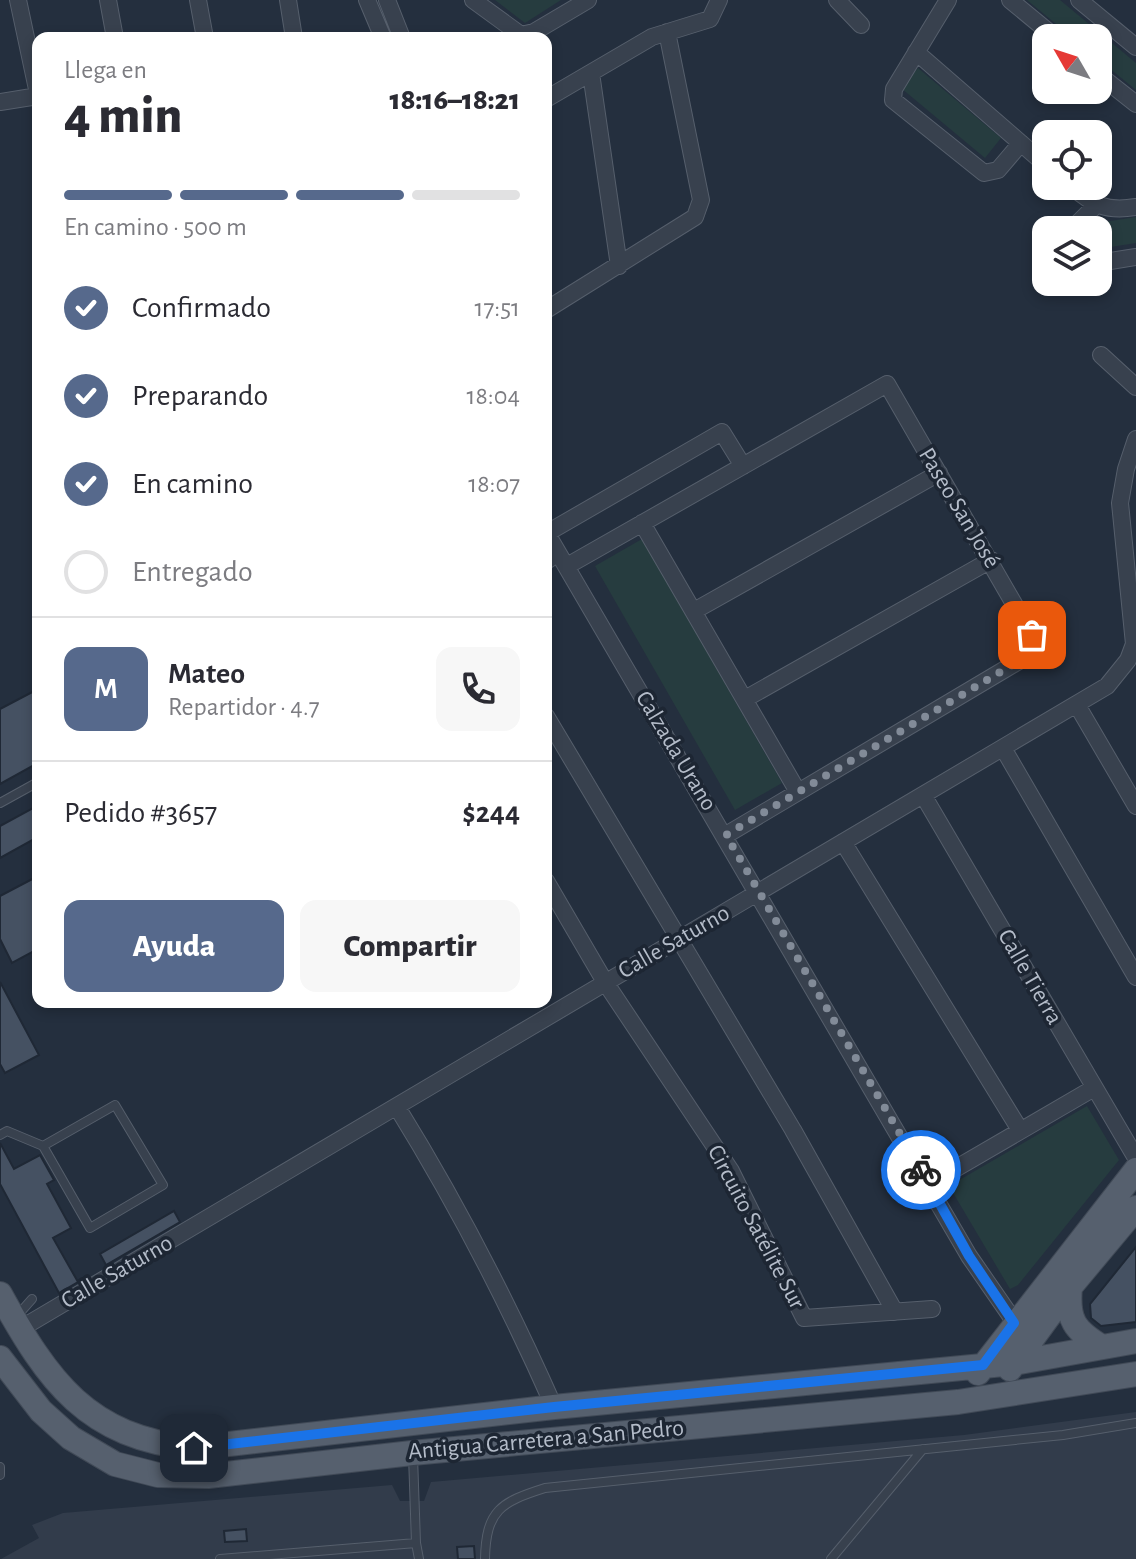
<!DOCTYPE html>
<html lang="es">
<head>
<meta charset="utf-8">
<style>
  :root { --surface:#fff; --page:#f7f7f7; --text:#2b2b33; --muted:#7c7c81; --line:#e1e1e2; --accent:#56698c }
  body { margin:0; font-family:"Alegreya Sans",sans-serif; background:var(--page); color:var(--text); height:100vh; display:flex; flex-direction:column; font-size:30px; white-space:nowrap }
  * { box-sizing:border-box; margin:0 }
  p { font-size:26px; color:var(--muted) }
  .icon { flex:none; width:44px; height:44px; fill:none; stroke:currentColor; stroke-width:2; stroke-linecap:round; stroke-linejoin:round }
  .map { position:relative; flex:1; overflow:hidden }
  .sheet { position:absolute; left:32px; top:32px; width:520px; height:976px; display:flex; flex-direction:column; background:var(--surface); border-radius:16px; box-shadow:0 4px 12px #0003 }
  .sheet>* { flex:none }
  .needle { width:52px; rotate:309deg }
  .buttons { position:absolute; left:1032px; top:24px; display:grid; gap:16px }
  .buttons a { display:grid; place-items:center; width:80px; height:80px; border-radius:16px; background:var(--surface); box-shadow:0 4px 12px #0003; font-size:40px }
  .pin { position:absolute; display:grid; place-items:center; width:68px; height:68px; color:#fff; margin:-34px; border-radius:16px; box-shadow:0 4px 12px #0006 }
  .courier { position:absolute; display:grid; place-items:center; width:80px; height:80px; margin:-40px; border:6px solid #1a73e8; border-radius:50%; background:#fff; color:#222; box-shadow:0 2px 10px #0007 }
  .head em { font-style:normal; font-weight:800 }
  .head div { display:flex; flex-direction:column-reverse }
  .head { display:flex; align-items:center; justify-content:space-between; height:136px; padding:0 32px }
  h1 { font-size:52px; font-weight:800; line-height:60px }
  .bar { display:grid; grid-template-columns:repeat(4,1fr); gap:12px 8px; align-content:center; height:96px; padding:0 32px }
  .bar i { height:10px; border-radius:6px; background:var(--line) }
  .bar .selected { background:var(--accent) }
  .bar p { grid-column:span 4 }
  .line { display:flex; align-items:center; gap:20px; padding:0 32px; border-top:2px solid var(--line) }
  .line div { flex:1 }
  .round { display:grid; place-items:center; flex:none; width:84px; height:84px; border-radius:16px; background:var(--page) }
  ol { padding:0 32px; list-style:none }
  li { display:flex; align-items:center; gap:24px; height:88px }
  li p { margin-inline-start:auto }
  li .icon { padding:8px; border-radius:50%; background:var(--accent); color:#fff; stroke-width:4 }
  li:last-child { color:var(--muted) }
  li i { width:44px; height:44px; border:4px solid var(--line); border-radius:50% }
  .button { display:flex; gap:16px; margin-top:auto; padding:16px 32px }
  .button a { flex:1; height:92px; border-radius:16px; background:var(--accent); color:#fff; font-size:32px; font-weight:800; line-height:92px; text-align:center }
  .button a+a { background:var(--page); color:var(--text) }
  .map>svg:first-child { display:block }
  .airport { fill:#323c4b }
  .green { fill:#263c3f }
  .building { fill:#455162; stroke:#1f2835; stroke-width:2 }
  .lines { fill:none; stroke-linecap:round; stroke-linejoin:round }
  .service-casing { stroke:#565f6c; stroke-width:10 }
  .pedestrian-casing { stroke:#565f6c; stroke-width:13 }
  .minor-casing { stroke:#565f6c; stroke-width:18 }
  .primary-casing { stroke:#414a57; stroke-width:26 }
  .service { stroke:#38414e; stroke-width:8 }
  .pedestrian { stroke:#38414e; stroke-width:11 }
  .minor { stroke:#38414e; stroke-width:16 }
  .primary { stroke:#56606e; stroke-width:24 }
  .done { stroke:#828b98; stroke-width:8; stroke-dasharray:0 14.4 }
  .route { stroke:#1a73e8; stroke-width:10 }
  .labels { text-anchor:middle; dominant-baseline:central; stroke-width:7; stroke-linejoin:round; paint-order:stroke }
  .street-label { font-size:24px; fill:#b4bcc9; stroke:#1d2633 }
</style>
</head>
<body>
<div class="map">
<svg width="1136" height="1559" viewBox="0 0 1136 1559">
  <rect width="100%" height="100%" fill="#242f3e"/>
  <path class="airport" d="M1136,1412V1559H1L39,1538L32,1525L63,1513L392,1485L400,1501H424L431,1482L964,1435Z"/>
  <path class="green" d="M495,0H561L525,23Z
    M1027,0H1060L1136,63V90L1098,59V38H1073Z
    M918,68L1001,138L985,158L901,88Z
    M1136,217V243L1098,249V230H1079L1085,225Z
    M642,539L782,783L735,810L595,566Z
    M1087,1106L1119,1160L1018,1285L1010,1289L949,1186Z"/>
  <path class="building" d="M38,689V763L0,784V709Z
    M33,808L38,817V837L0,858V826Z
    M38,876V949L12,963L0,939V896Z
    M0,982L39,1055L5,1073L0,1064Z
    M0,1143L14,1169L40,1155L54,1180L47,1184L71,1228L53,1238L78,1282L59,1293L0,1184Z
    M174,1211L180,1222L106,1265L100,1254Z
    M1136,1247V1322L1101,1326L1091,1318L1090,1304Z
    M246,1529L247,1541L225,1542L224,1531Z
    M474,1546L475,1559H458L457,1547Z"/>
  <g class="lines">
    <defs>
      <path id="service" d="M0,803L38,782
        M0,1135L7,1131L43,1146L90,1228L163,1185L115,1105L43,1146
        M17,1316L32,1299
        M0,1467V1475
        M416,1543L419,1559
        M220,1559L416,1543L413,1456
        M485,1559C486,1510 501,1502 545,1488L1063,1435L1136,1423
        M831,1559L923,1449"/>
      <path id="pedestrian" d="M546,564L560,555"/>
      <path id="minor" d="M18,0L38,94
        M108,0L115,38
        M198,0L205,38
        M288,0L294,38
        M367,0L383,38
        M387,0L402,38
        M473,0L521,35L534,32L588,0
        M837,0L861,25
        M948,0L894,89L893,100L984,173L998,170L1021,143
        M1010,0L1056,38
        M1079,0L1136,47
        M916,52L1046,165
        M591,73L619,266
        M1098,74L1136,104
        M546,99L652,37L710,19L719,0
        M0,102L38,96
        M1071,186C1093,205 1106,212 1136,207
        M1071,230L1095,206
        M1098,263L1136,257
        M546,310L695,217L701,200L667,32
        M1101,355L1136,387
        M642,523L798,792
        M546,532L969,1256L1021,1331
        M547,533L722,432L743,466
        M567,566L887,384L1032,635L1033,649L1024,658L726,835
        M694,611L939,473
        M745,699L991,560
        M1077,705L1136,806
        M546,716L793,1130L895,1312
        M1003,748L1136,977
        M923,795L1136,1158
        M843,842L1020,1130
        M546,881L605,982L731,1171L804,1318L932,1309
        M397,1107C457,1204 508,1303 554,1407
        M929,1184L1094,1088
        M20,1329L1107,686L1128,660L1134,644L1120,503L1126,469L1136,439"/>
      <path id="primary" d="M1070,1287C1067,1320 1074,1330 1102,1347
        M0,1294C48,1381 87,1438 194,1448L554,1407L1014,1363L1136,1341
        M0,1358L41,1411L71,1438L115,1464L158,1475L208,1476L412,1453L958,1402L1136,1374
        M1010,1369L1070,1287L1136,1208
        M978,1373L1136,1170"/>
    </defs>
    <use href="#service" class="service-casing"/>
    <use href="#pedestrian" class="pedestrian-casing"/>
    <use href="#minor" class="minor-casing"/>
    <use href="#primary" class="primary-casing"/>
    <use href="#service" class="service"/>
    <use href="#pedestrian" class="pedestrian"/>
    <use href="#minor" class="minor"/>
    <use href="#primary" class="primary"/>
  </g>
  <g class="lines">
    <path class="done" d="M921,1170L726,835L1024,658L1033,649L1032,635"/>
    <path class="route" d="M194,1448L554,1407L983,1365L1014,1323L969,1256L921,1170"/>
  </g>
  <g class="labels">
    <g class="street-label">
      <text transform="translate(959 508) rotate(59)">Paseo San José</text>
      <text transform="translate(676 751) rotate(59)">Calzada Urano</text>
      <text transform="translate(674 942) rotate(-30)">Calle Saturno</text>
      <text transform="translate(1030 977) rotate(60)">Calle Tierra</text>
      <text transform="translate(756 1227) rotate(62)">Circuito Satélite Sur</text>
      <text transform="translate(117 1272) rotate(-30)">Calle Saturno</text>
      <text transform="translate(546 1440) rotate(-5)">Antigua Carretera a San Pedro</text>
    </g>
  </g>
</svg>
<div class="buttons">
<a><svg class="needle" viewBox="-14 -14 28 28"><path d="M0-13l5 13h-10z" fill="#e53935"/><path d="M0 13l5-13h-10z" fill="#7c7c81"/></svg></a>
<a><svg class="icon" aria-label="locate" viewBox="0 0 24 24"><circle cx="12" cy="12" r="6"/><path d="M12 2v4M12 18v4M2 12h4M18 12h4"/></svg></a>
<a><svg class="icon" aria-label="layers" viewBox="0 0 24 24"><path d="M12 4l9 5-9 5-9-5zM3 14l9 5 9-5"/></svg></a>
</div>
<div class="pin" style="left:1032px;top:635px;background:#ea580c"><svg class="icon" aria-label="bag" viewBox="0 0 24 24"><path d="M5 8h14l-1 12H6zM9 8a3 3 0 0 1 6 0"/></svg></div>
<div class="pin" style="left:194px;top:1448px;background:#1f2937"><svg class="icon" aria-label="home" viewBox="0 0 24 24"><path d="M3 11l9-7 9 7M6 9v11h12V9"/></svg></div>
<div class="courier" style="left:921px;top:1170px"><svg class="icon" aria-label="bike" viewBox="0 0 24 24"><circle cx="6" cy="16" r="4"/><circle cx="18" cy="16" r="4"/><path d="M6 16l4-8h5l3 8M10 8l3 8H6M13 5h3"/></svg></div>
<section class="sheet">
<div class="head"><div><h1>4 min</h1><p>Llega en</p></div><em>18:16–18:21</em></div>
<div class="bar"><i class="selected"></i><i class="selected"></i><i class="selected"></i><i></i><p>En camino · 500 m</p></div>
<ol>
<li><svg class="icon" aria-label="check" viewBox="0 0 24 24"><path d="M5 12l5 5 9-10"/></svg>Confirmado<p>17:51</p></li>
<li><svg class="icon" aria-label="check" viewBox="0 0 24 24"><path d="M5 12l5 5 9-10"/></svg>Preparando<p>18:04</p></li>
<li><svg class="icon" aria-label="check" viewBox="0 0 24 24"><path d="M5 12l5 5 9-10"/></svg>En camino<p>18:07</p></li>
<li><i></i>Entregado</li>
</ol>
<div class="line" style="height:144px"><b class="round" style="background:var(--accent);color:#fff">M</b><div><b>Mateo</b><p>Repartidor · 4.7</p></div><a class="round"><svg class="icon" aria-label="phone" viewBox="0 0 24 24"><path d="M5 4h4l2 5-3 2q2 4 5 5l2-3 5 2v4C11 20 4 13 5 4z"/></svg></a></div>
<div class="line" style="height:104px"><div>Pedido #3657</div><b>$244</b></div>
<div class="button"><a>Ayuda</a><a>Compartir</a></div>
</section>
</div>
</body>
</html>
